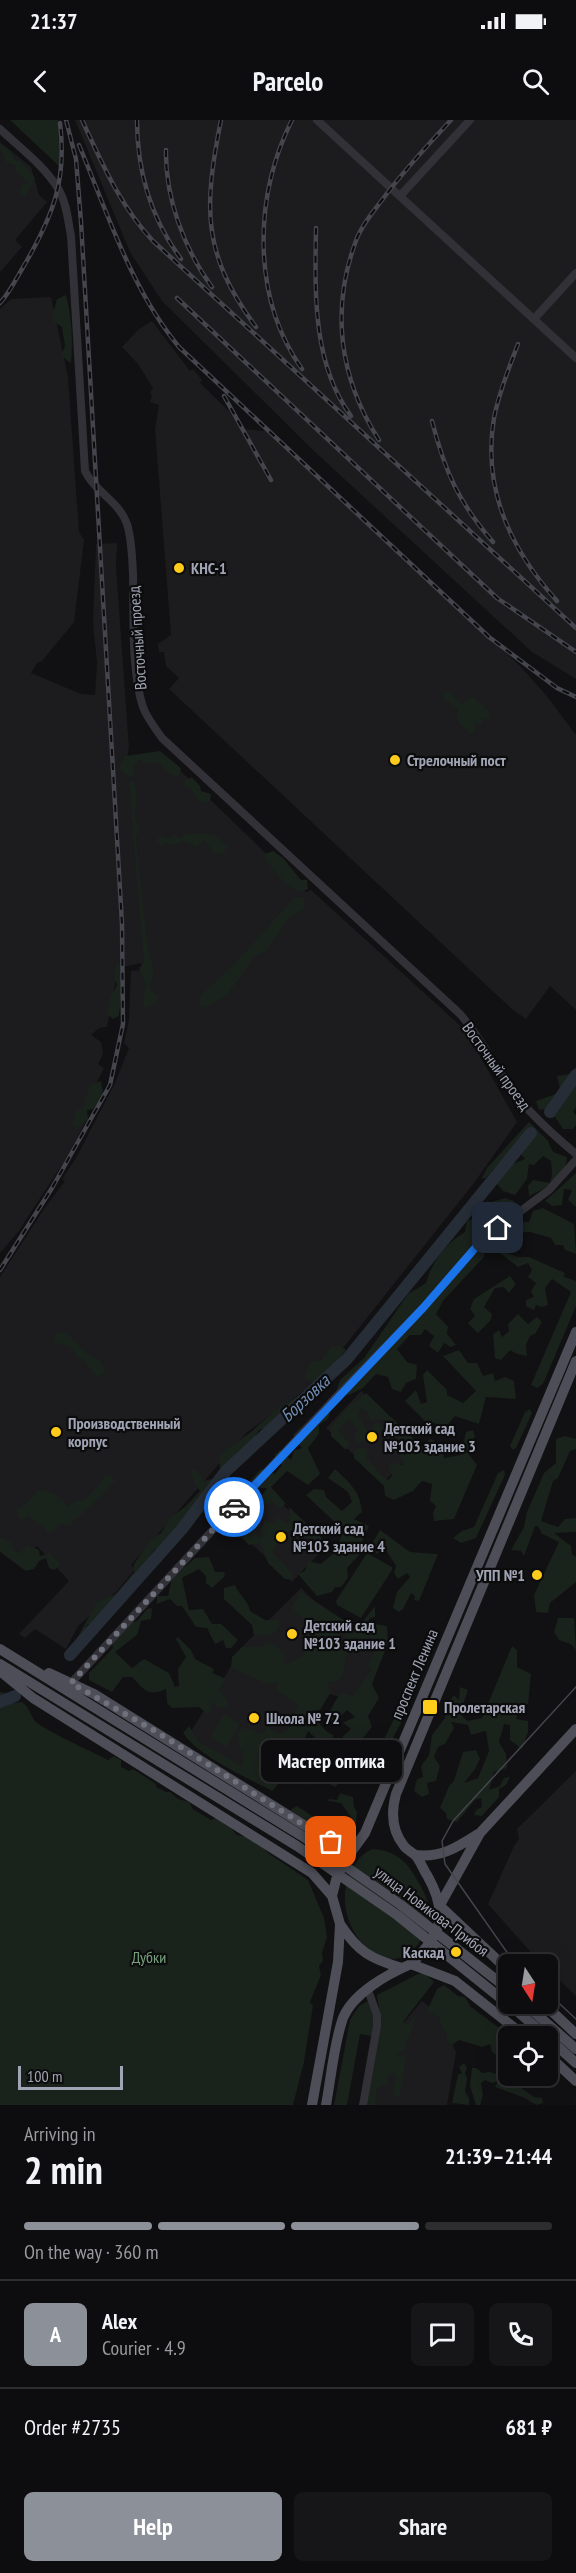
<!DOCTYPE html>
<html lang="en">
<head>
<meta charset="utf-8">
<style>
  :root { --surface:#0d0c0e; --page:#161517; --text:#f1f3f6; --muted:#9a9b9e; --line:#2d2c2e; --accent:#8c9099 }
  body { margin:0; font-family:"PT Sans Narrow",sans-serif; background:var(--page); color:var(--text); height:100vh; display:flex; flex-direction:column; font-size:22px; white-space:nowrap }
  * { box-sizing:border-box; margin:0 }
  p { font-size:20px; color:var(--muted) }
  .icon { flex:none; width:33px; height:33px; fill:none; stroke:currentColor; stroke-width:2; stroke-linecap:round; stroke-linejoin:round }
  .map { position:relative; height:1985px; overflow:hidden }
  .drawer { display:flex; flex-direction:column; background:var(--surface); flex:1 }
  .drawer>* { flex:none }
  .needle { width:39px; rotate:168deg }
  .controls { position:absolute; left:498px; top:1834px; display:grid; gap:12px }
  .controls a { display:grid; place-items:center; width:60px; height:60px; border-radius:9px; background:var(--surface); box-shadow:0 6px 24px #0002,0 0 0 2px var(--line); font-size:30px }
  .scale { position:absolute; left:18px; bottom:15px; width:105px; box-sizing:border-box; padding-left:6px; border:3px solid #a0a4b4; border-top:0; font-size:16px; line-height:21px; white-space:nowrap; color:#a0a4b4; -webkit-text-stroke:4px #0c0c0d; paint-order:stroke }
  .pin { position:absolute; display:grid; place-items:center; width:51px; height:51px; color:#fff; margin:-26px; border-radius:12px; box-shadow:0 3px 9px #0006 }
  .courier { position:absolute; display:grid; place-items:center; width:60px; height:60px; margin:-30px; border:4px solid #1a73e8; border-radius:50%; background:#fff; color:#222; box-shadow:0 2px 8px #0007 }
  .bubble { position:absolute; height:42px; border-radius:9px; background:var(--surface); box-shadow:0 6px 24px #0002,0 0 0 2px var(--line); font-size:20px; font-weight:700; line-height:42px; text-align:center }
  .headline em { font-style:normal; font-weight:700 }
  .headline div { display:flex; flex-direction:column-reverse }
  .headline { display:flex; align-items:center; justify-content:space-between; height:102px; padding:0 24px }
  h1 { font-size:39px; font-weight:700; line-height:45px }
  .bar { display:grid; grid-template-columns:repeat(4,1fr); gap:9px 6px; align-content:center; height:72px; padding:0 24px }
  .bar i { height:8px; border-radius:4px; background:var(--line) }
  .bar .selected { background:var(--accent) }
  .bar p { grid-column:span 4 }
  .line { display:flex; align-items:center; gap:15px; padding:0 24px; border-top:2px solid var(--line) }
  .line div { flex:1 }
  .round { display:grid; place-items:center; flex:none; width:63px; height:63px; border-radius:9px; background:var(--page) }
  .action { display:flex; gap:12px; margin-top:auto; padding:12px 24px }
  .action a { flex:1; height:69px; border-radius:9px; background:var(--accent); color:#fff; font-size:24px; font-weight:700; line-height:69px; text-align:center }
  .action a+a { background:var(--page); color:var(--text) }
  .status { display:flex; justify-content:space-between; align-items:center; height:42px; padding:0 30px; background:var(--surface); direction:ltr }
  .status svg { height:16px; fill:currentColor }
  header { display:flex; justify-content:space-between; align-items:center; height:78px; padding:0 24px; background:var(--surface); font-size:27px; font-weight:700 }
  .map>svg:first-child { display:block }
  .built { fill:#1c1c1f }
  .green { fill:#1a221c }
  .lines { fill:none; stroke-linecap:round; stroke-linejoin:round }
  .river { stroke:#262d37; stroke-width:12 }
  .minor { stroke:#313137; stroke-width:8 }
  .major { stroke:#4d4e57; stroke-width:10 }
  .tram { stroke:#44454d; stroke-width:1.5 }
  .rail-casing { stroke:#44454d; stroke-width:4.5 }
  .rail { stroke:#0c0c0d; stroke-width:2; stroke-dasharray:7; stroke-linecap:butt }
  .done { stroke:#6e707b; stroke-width:6; stroke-dasharray:0 10.8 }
  .route { stroke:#1a73e8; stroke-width:8 }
  .poi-dot { fill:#ffcc1c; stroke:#0c0c0d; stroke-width:2 }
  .labels { text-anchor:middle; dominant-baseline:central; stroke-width:4.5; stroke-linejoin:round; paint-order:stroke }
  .poi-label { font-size:16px; font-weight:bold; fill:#a0a4b4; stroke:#0c0c0d; text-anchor:start }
  .street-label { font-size:16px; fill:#a0a4b4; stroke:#0c0c0d }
  .park-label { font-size:16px; fill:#75a17d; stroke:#0c0c0d }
  .water-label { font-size:18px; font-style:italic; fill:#738eb3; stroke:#0c0c0d }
</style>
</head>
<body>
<div class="status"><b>21:37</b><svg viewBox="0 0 49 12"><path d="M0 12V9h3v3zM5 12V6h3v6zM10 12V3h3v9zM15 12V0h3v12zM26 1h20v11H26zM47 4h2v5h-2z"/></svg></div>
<header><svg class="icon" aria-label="back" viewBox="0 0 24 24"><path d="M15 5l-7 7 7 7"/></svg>Parcelo<svg class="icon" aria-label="search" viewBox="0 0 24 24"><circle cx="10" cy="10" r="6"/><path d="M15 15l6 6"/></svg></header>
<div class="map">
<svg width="576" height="1985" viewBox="0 0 576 1985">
  <rect width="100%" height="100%" fill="#111012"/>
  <path class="built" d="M75,0H576V559L532,532L314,331L162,181L130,132Z
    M0,22L31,47L39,75L47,82L15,120L22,127L0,152Z
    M51,177L68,257L79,412L84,420L74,502L42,541L37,543L31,553L81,574L95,575L97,543L93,503L96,424L117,423L116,447L129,628L127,637L162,633L306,772L311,770L465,910L517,1002L474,1063L316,1262L246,1313L131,1445L135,1449L117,1471L78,1506L66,1529L35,1509L25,1518L19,1514L69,1461L37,1426L22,1441L0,1422V1157L44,1089L65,1061L62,1059L76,1038L115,963L129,928L124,923L129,899L131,851L143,850L141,843L118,848L107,907L99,908L91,915L101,922L103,934L98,944L104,948L79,997L86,1001L67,1037L18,1112L0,1133V189L11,179Z
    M152,201L190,251L193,249L202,260L200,263L229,291L241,309L264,311L266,309L521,547L546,575L576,615V890L550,866L526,899L512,889L169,569L179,558L166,546L164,532H159L158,524L171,515L155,309L159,285L150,282L152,276L150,272L153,268L138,244L122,227L139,209Z
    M361,1271L419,1325L383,1363L326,1308Z
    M268,1371L327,1425L292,1462L235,1408Z
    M301,1468L336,1503L386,1525L360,1585L325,1572L266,1667L187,1618L244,1525Z
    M576,1651V1876L548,1849V1845H543L536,1838L488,1784L514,1726L519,1719L517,1709Z
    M422,1881L440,1895L456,1932L447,1985H372L383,1927Z"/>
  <path class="green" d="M10,0H58L60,45L59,46Z
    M0,23L11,32L15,41L20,40L35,58L25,77L19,72L22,65L29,63L15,51L16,46L6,42L3,32L0,30Z
    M66,175C72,197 73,221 71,243L61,236L65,226L62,207L54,202L53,194L57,179Z
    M449,571L462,584L472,576L488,590L490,599L483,598L482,604H475V612L470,614L457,600L458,589L444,579V572Z
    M160,631L181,648L179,656C170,656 165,651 160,643H150L139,640L134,646L135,653L130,658L119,649L125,636Z
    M192,657L200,666L201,671L211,674L210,682C198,684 195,678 190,668L184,667L185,660Z
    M134,661L137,678L134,695L139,706L136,719L147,822L154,853L149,868L159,877L156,883L145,888L143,881L146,865L139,848L144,843L129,662Z
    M185,714H214L228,727L222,734L214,733L204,720L197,727L183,721L176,725L166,723L162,727L156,720L161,716L167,719L173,715L181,719Z
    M273,731L283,738L301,760H307L308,769C290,778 277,751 266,741L265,734Z
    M294,778H305L304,789L289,798L266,831L255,836L227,875L205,888L199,885L201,875L236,842Z
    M117,842C127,856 120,879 119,896L113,899L107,894L110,878L117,865L113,855Z
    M576,947V987L573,992L576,995V1005L573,1009H563L555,997L551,998L545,989L539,990L536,981L561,972L557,956L570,954Z
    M101,961L103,975L93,989L87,990L88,1000L77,1008L73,1003L77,989L84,986L90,965Z
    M529,1002L548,1021L553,1032L567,1037C567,1056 545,1069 529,1076L528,1066L533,1060L550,1063L552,1055L551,1041L543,1036L534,1045L529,1044L527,1059L515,1075L503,1071L495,1062L510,1045L525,1039L514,1026L486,1058H482L487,1048Z
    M576,1053V1087L568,1080L572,1070L564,1069L562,1085L552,1086L545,1081Z
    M505,1078L514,1081L512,1092L487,1111L484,1137L443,1181L436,1194L448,1207L447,1214L456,1225L451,1227L444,1223L438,1233L429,1226L434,1216L425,1209L421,1215H410L397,1229L407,1242L417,1245L416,1259L406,1263L401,1272L392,1269L388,1257L376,1254L363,1268L349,1275L336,1272L340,1260L364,1238L408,1174L426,1163C432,1142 446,1123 465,1112L467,1101L476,1098L482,1085Z
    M543,1088L574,1104L576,1134L565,1130L563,1125H555L551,1118L530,1112L514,1113L516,1123L507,1124L505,1132L518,1137H529L565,1153L564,1157L576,1161V1186L543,1264L537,1268L531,1265L571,1172L552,1159L545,1168L548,1185L541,1187L536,1185L534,1190L526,1186V1180L534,1177L531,1171L536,1163L528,1157L532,1150L528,1143L518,1147L496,1130L497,1118L505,1117L507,1109L517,1101L529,1102L533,1091Z
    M510,1156L516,1164L509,1173L504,1167L495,1168L484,1187L492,1194L491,1200L478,1213L468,1203L475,1196L470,1189L474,1179Z
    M518,1194L528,1204L537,1197L542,1202L535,1214L530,1216L526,1225L527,1236L517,1234L510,1230L501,1240L495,1238L493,1214L499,1210L502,1217L509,1211L508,1204Z
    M64,1212C79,1222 85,1236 101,1241L106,1253L97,1257L83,1239L77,1237L71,1227L54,1222L56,1214Z
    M340,1225L346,1230L326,1254L322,1270L308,1278L297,1280L291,1293L275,1299L271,1306L259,1310L252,1322L233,1339L229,1347L220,1351L219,1335L251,1312L273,1292L315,1265L304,1257L311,1241H321L332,1226Z
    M459,1230L468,1243H477L483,1256L493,1253L495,1261L505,1257L514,1261L516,1279L486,1277L479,1304L455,1296L444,1309L435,1303L428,1304L405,1281L416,1270L421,1284L427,1282L423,1255L427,1250L447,1270V1275L463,1283L476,1271L443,1236Z
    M366,1273L421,1326L431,1319L443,1326L444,1338L461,1335L466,1312L473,1310L475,1316L467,1332L477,1345L454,1399L434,1401L433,1393L436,1386L430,1381L432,1364L422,1361L413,1371L394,1380L385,1376L384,1366L354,1338V1331L362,1327L368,1330L366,1337L380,1354L388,1360L392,1356L389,1346L392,1342L403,1345L400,1335L410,1328L396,1317L383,1299L370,1300L368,1292L361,1288L358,1296L368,1312L376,1302L380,1303L383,1309L376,1317L375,1323L369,1324L365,1321L358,1324L354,1318L358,1310L349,1299L338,1310L350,1324L346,1330L331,1316V1307L349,1286Z
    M320,1289L330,1293L328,1299L319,1305V1314L308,1328L320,1354L308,1365L287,1351L271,1367L286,1384L279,1388L272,1382L265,1385L260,1378L267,1368H259L249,1362L261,1349L275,1354L282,1345L274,1335L280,1330L291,1340L294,1331L302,1328L293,1315Z
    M530,1289L532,1293L516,1328L513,1330L510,1326L525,1292Z
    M565,1316L576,1319V1329L570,1331L558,1358L553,1361L541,1401L558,1407L565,1399L576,1398V1412L554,1413L571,1426L572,1434L576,1437V1462L550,1483L548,1493L536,1492L534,1475L559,1422L542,1414L538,1406H535L524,1436L521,1431L511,1430L524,1407L527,1392L544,1353L556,1343V1319Z
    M194,1349L202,1357V1361L212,1359L214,1363L173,1415L165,1419L161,1428L155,1429L119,1483L108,1484L92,1503L87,1505L83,1527L76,1536L71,1529L97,1482L116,1474L134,1452V1444L151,1419L161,1413L170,1398L186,1386L200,1371L195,1365L191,1351Z
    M335,1349C348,1361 361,1372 362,1392L354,1399L369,1406L361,1424L365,1427L373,1422L380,1410L410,1432L438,1434L419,1481L414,1480L415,1476L411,1473L403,1489L399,1492L393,1488L397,1472L410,1457L407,1453L398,1459L394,1453L396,1446L384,1427L377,1434L371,1430H364L347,1448L348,1458L341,1467H335L332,1472L317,1476L298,1454L305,1451L308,1441L321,1444L337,1430L343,1410L306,1375L314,1369L324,1370L326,1377L342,1391L352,1382L348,1372L328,1358Z
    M504,1350L505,1355L476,1418L461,1423L453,1418L462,1411L474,1407L498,1353Z
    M109,1354L115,1360C109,1370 88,1388 79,1397L74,1399L71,1407L60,1404L52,1412L45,1413V1409L28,1396L25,1399L19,1398L17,1389L25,1385L38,1370C53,1372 58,1375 68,1386L76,1381H83L99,1366L104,1356Z
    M253,1386L261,1387L262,1393L252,1400L258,1418L264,1417L262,1410L265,1401L273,1403L278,1398L287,1404L290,1401L289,1387L324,1420L322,1427L313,1424L303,1413L275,1411L277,1425L272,1433L292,1453V1459H285L268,1443L261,1423L249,1425L241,1417L244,1412L241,1397Z
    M0,1417L12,1422L13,1429L19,1434L26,1425L39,1430L40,1436L50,1433L61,1445L54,1450L49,1448L46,1438L39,1441L34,1449L26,1451L0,1432Z
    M367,1433L392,1447V1450L361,1498L337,1485L336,1481Z
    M209,1437L215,1452H225L224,1457L212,1468L206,1463V1456L199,1449L182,1458L189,1490L203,1489L212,1504H221L238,1520L231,1528H226L223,1520L215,1524L207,1508L196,1507L182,1486H177L170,1479L157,1484V1476H168L172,1458L195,1438Z
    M235,1465C239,1475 248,1480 250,1491L265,1500H279V1508L270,1516L254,1515L252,1505L224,1479V1468Z
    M301,1472L348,1503L360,1505L375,1486V1497L370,1498L364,1509L368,1510L374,1504L387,1506L388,1523L372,1564L379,1578L368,1596L372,1607L357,1625L342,1617L351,1609L343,1603L355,1597L347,1590L333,1603L325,1599C332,1590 333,1581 342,1573L353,1576L372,1549L368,1545L375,1531L355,1517L349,1522L343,1510L339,1511L342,1525L347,1532L343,1555L338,1561L327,1563L331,1572L320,1590L309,1591L326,1611L333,1615L334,1623L324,1626L308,1611L304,1621L299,1620L301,1634L292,1640L288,1653L272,1671C246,1657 199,1637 183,1613L189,1606L199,1622L242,1646L243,1637L237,1614L244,1607L262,1614L268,1607L281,1614L290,1607L298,1584L278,1572L276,1562L267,1564L231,1548L232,1537L242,1527H260L270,1522L285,1534L283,1541L287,1544L303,1536L305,1525L302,1519L310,1510L316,1508V1506L298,1495L292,1487Z
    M152,1488L151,1499L141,1501L137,1515L115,1532L132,1548L144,1539L169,1553L175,1567L179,1566L178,1549L186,1537L176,1519L178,1517L191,1530L195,1539L214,1549L212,1553L226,1559L219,1569L228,1581L227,1587L219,1588L212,1581L211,1591L207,1594L199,1587L172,1588L167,1583L166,1569C148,1577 144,1570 132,1557H123L112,1572L89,1560V1553L113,1528L110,1517L123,1504L137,1501L147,1489Z
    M558,1498H574L576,1530L571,1524L559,1520L554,1512Z
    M512,1526L517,1530V1547L531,1554L528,1584L521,1585L516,1599L528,1601V1612L522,1629L510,1620V1605L504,1604L499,1622L506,1634L507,1648L494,1652L489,1670L500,1666L504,1658L510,1657L506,1665L499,1669V1677L482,1696L474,1695L476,1690L482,1687L481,1678L475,1680L457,1702L447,1699L446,1693L440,1688L449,1666L454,1661L463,1632L476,1630L480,1639L475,1649L464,1663L478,1658L489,1631L486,1611L471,1615L468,1605L451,1602L454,1608L445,1624L438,1627L434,1637L440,1646L436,1661L427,1663L429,1674L422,1677L414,1671L417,1659L423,1657L421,1646L429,1635L432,1615L445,1598L446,1585L454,1575L459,1580L460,1567L468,1570L460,1593L467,1601L482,1598Z
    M0,1572L11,1575L14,1583L22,1582C30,1587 30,1595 35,1601C42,1609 95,1633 108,1640L114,1636L121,1640V1647L129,1651L133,1649L156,1664V1667L166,1672H170L178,1679L189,1682L193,1689L211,1700L216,1698L231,1708L237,1715L254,1718L268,1733L308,1760L324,1798L327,1817L322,1833L323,1841L319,1846L321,1855L310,1882L313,1886L304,1942L293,1985H0Z
    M406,1586L407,1592L390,1623L387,1624L385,1617L400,1587Z
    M224,1594L240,1604L226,1627L210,1617Z
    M315,1631L321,1640V1645L315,1647L307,1665L297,1656L305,1634Z
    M336,1634L349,1638L340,1662L335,1667L326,1662L322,1657L328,1650L326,1644Z
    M340,1673L353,1677L354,1687L357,1692L356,1702L346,1713H342L351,1697L341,1683L328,1681L329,1679L337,1680Z
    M297,1686L333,1710L335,1714L331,1717L290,1690Z
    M373,1729C383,1729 394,1733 402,1740C413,1749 426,1774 430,1788C432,1795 429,1804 426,1810C396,1879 327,1810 349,1756C354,1743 360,1734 373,1729Z
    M424,1853L434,1862L403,1902L408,1904L417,1895L405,1929L396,1936L404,1935L406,1940L400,1975L396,1977L393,1973L396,1956L394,1953L389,1955L387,1965L377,1968L375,1985H366L380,1894L377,1875L418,1854Z
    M444,1865L458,1876L465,1877L471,1887L512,1917H508L505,1942L492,1932L490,1924L482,1927L459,1920L452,1925L447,1922V1913L443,1909L439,1897L427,1891L437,1869Z
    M368,1881L374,1895L372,1916L360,1914L347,1985H334L350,1900L359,1886Z
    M464,1943L467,1948L465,1953L467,1959L465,1971L469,1978V1985L452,1983L458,1955L462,1953L459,1947Z
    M472,1948H476L483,1953L490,1952L499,1955V1962L509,1964L513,1968L520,1967L534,1977L542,1978L543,1983L536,1985L525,1978L495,1967L498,1961L492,1963L485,1960L481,1963L483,1975L480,1985H476L470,1966Z"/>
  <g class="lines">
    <path class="river" d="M550,992L576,955
      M70,1535L182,1409L226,1351L347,1239L531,1013
      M0,1582L15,1576"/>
    <path class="minor" d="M317,0L576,238
      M0,9C20,28 45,46 59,70C67,84 68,101 71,116L85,351C95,372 119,381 127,404C132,420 132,438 133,454C134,493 131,551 143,587C147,598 155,608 162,618L460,894C480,917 493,943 510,968C529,993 552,1014 576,1034
      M400,76L470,0
      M534,199L576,153
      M71,1563L336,1277L423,1188L483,1119L549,1070L576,1040
      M363,1985L377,1906V1895L368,1870"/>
    <path class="major" d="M0,1529L302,1716L401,1785L508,1869
      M0,1544L297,1726L397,1795L508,1884
      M0,1551L33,1578L312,1753L332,1776
      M49,1553L94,1574L331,1722L343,1727H354
      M415,1735C441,1738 456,1728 478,1714
      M440,1785L480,1713L576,1609
      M441,1787L508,1850
      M340,1804C358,1832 371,1839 402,1848
      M411,1844C442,1814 449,1794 427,1755C423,1749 420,1740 415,1735C412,1732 407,1730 404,1726C392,1711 391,1692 396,1674L576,1241
      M509,1884L547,1917
      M525,1884L576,1929
      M544,1884L576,1914
      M548,1918L576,1943
      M548,1935L576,1961
      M312,1985L338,1842L340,1804L332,1776L336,1760L344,1742L365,1713L576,1212
      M326,1985C331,1958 334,1923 343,1898C353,1873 388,1854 411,1844L455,1861L526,1917"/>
    <path class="tram" d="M516,1845L445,1744L442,1721L453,1701L576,1567
      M548,1873L576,1899"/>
    <defs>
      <path id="rail" d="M82,0C102,43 120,86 153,121L576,508
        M137,0C137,51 150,97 181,139
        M221,0C204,86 201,133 256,207
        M292,0C254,76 251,177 302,249
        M79,25C108,94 131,169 179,227L489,517L557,568L576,577
        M166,30C165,77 184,129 212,167
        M316,108C315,171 312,243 351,296
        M177,178L497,478L576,532
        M0,183C10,172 17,157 25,144C53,95 67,61 60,3
        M518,224C509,248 499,272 494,298C482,369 511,430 557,481
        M224,276L271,360
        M432,301C445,352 459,383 493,422
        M379,320C339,258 330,188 357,118C362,106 371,94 379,84C401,54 426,27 451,0
        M0,1150L52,1068L110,965L123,904L122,804L81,102L76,39L66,0"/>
    </defs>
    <use href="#rail" class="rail-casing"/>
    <use href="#rail" class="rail"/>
  </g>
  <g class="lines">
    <path class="done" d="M234,1387L71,1563L155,1611L331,1722"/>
    <path class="route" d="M234,1387L423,1188L483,1119L498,1108"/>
  </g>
  <g class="poi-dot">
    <circle cx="179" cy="448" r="6"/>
    <circle cx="395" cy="640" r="6"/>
    <circle cx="56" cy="1312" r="6"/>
    <circle cx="372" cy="1317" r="6"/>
    <circle cx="281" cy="1417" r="6"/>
    <circle cx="537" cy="1455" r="6"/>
    <circle cx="292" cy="1514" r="6"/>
    <rect x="422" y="1579" width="16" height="16" rx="3"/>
    <circle cx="254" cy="1598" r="6"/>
    <circle cx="456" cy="1832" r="6"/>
  </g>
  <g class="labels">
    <g class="poi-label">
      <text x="191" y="448">КНС-1</text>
      <text x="407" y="640">Стрелочный пост</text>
      <text x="68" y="1303">Производственный<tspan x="68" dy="18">корпус</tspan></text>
      <text x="384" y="1308">Детский сад<tspan x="384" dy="18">№103 здание 3</tspan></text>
      <text x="293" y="1408">Детский сад<tspan x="293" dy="18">№103 здание 4</tspan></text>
      <text x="525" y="1455" text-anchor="end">УПП №1</text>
      <text x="304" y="1505">Детский сад<tspan x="304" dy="18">№103 здание 1</tspan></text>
      <text x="444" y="1587">Пролетарская</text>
      <text x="266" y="1598">Школа № 72</text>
      <text x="444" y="1832" text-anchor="end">Каскад</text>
    </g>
    <g class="street-label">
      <text transform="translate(137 518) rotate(-94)">Восточный проезд</text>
      <text transform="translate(497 946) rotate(54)">Восточный проезд</text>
      <text transform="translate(414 1554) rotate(-67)">проспект Ленина</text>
      <text transform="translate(432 1791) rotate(37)">улица Новикова-Прибоя</text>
    </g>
    <g class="park-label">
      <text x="149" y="1837">Дубки</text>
    </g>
    <g class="water-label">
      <text transform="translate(305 1278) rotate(-43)">Борзовка</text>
    </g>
  </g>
</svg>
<div class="controls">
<a><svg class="needle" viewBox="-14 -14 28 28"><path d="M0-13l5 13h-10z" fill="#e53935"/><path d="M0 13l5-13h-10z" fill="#9a9b9e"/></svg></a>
<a><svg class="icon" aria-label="locate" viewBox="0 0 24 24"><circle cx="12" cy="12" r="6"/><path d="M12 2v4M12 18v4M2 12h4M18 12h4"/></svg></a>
</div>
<div class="scale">100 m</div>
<div class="pin" style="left:331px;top:1722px;background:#ea580c"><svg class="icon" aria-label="bag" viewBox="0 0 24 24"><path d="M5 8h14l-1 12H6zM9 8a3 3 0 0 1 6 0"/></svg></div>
<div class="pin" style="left:498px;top:1108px;background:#1f2937"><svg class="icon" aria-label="home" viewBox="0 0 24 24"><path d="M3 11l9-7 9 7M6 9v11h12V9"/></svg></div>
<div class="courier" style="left:234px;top:1387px"><svg class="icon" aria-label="car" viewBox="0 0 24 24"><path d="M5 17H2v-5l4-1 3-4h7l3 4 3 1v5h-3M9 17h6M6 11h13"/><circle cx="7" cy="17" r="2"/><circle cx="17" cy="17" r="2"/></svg></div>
<div class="bubble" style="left:261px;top:1620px;width:141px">Мастер оптика</div>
</div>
<section class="drawer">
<div class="headline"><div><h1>2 min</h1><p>Arriving in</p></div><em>21:39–21:44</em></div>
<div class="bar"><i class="selected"></i><i class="selected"></i><i class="selected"></i><i></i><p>On the way · 360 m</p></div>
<div class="line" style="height:108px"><b class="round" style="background:var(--accent);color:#fff">A</b><div><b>Alex</b><p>Courier · 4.9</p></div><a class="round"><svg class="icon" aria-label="chat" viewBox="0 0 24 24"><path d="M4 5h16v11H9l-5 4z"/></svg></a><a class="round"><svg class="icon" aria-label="phone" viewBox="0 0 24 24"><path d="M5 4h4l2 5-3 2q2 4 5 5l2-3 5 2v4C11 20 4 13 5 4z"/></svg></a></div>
<div class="line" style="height:78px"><div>Order #2735</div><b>681 ₽</b></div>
<div class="action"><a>Help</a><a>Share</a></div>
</section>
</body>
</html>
